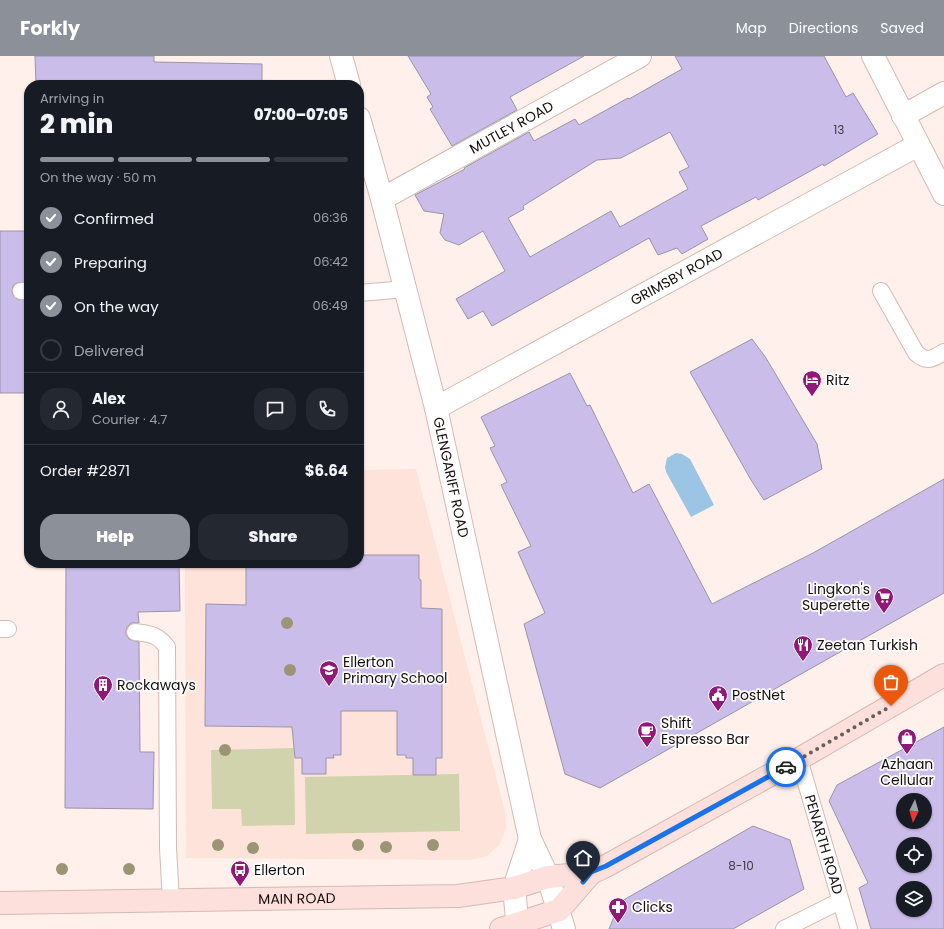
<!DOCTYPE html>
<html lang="en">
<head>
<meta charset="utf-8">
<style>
  :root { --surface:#171b24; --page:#242831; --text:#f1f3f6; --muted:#9ea1a6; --line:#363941; --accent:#8c9099 }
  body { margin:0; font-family:Poppins,sans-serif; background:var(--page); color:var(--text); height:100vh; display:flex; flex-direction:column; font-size:15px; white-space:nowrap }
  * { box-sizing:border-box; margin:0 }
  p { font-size:13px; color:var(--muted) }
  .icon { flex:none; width:22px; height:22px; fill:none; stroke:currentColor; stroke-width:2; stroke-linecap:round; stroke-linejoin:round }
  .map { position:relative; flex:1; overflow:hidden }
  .drawer { position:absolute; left:24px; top:24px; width:340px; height:488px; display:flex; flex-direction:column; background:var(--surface); border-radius:16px; box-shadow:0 1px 3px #0004 }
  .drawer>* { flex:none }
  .needle { width:26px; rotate:185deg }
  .controls { position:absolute; left:896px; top:737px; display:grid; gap:8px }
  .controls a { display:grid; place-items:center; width:36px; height:36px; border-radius:50%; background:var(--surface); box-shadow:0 1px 3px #0004; font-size:20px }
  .pin { position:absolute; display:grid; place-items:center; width:34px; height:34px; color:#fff; margin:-41px -17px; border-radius:50% 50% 50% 0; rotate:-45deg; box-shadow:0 0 4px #0007 }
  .pin .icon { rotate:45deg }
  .courier { position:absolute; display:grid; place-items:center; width:40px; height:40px; margin:-20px; border:3px solid #1a73e8; border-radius:50%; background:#fff; color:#222; box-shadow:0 1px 5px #0007 }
  .overview em { font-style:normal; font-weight:800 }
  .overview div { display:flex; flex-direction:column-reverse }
  .overview { display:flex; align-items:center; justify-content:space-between; height:68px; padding:0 16px }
  h1 { font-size:26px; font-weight:800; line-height:30px }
  .bar { display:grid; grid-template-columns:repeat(4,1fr); gap:6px 4px; align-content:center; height:48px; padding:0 16px }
  .bar i { height:5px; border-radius:3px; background:var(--line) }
  .bar .on { background:var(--accent) }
  .bar p { grid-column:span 4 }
  .line { display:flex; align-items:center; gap:10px; padding:0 16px; border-top:1px solid var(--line) }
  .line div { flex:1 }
  .round { display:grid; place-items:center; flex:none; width:42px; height:42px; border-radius:16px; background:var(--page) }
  ol { padding:0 16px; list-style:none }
  li { display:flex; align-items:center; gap:12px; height:44px }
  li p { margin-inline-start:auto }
  li .icon { padding:4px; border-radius:50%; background:var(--accent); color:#fff; stroke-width:4 }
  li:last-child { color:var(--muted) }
  li i { width:22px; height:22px; border:2px solid var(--line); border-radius:50% }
  .primary-button { display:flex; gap:8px; margin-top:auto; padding:8px 16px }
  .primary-button a { flex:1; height:46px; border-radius:16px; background:var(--accent); color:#fff; font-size:16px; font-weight:800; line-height:46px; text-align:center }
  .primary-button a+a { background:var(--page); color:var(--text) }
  header { display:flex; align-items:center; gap:24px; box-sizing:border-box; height:56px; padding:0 20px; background:var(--accent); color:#fff }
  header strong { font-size:19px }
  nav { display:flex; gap:22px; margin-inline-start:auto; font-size:14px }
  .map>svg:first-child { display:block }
  .built { fill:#fde3da }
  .green { fill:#d0d3ac }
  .water { fill:#9cc4e4 }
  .building { fill:#cbbde9; stroke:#9a94a7; fill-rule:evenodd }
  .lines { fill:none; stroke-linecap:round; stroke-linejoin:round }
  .lane-casing { stroke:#d2bbb3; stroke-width:18 }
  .street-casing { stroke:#d2bbb3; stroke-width:24 }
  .secondary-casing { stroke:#d2bbb3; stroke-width:24 }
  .lane { stroke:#fff; stroke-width:16 }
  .street { stroke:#fff; stroke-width:22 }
  .secondary { stroke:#fddfdb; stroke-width:22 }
  .tree { fill:#9b9575 }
  .done { stroke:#685d5a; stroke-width:4; stroke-dasharray:0 7.2 }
  .route { stroke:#1a73e8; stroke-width:5 }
  .labels { text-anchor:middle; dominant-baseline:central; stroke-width:3.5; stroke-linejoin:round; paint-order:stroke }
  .number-label { font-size:12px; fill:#433a43 }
  .street-label { font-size:14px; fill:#160e0c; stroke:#fff }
  .poi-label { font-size:14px; fill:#160e0c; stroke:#fff; text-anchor:start }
</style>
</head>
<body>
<header>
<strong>Forkly</strong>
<nav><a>Map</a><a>Directions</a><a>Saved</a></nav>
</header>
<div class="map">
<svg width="944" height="873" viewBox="0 0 944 873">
  <rect width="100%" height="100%" fill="#fff0eb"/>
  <path class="built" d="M416,413L505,755L506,772L500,788L487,800L471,804L186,802L185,507H359V414Z"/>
  <path class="green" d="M294,692L295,769L242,770L241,753H212L211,694Z
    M459,718L460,775L306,778L305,721Z"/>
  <path class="water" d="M676,397L682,398L690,403L714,449L691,461L666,416L665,411L667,402Z"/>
  <path class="building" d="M35,0H154V6L262,8V29H36Z
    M408,0H584L510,41L517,54L452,90L430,53L433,51L427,41L431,38Z
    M675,0H824L846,41L853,37L878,78L824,110L823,108L758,144L756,141L701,170L708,183L682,198L677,192L658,199L649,182L492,270L483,255L468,263L456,243L505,215L483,175L459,189L445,184L440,177L444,158L424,155L415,139L465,113L464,112L529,76L534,85L575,63L579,69L628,42L629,43L682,13ZM670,76L689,111L679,116L688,133L620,171L611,155L530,201L508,162L524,153L523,150L597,104L621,102Z
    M0,175H29V226L17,227L13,230L12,235L13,239L17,243L29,244V337H0Z
    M752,283L766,302L817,388L822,413L764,444L751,424L690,316Z
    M570,317L587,350L590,349L633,437L649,428L712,548L813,497L944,423V537L600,732L565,718L524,568L545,557L518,496L531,490L501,429L507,426L490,392L495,390L481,361Z
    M359,499H419V523L421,524V552L442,553V702H436V719H413V702H406V699H397V655H341V699H333L334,702H326V718H302V702H295L292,671L205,670L206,548L246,549V507H359Z
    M66,507H179L180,555L138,556L139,567H131L127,571L126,575V579L129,583L139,586L140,696H154L153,753L65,752Z
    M944,671V873H871L859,832L868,827L829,745L837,729ZM903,744H925V766H903ZM903,788H925V810H903ZM903,832H925V854H903Z
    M753,770L790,784L804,833L733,873H609L620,846Z"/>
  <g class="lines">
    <defs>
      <g id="lane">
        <path d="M21,235H29"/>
        <path d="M881,235L916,297C927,307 932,303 944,296"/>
        <path d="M359,237L406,233"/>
        <path d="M0,573H8"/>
        <path d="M135,576C150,578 157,578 167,591L168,792L171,845"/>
        <path id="s1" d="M799,703L849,873"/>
        <path d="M784,873L840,845"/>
      </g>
      <g id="street">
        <path d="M341,0L349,29"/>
        <path d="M873,0L944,138"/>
        <path d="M903,60L944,37"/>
        <path id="s2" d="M359,62L382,143L436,352L530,783L548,821L564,873"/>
        <path id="s3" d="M382,143L640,0"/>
        <path id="s4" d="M436,352L918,89"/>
        <path d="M518,873L514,832L530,783"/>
      </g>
      <g id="secondary">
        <path id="s5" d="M0,847L458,840L514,832L548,821L591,817L606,810L799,703L944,619"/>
        <path d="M501,873L559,854L591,817"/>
      </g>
    </defs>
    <use href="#lane" class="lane-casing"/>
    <use href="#street" class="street-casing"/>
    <use href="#secondary" class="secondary-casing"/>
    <use href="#lane" class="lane"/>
    <use href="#street" class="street"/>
    <use href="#secondary" class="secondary"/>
  </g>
  <g class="tree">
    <circle cx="287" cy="567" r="6"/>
    <circle cx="290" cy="614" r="6"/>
    <circle cx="225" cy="694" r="6"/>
    <circle cx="218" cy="789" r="6"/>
    <circle cx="358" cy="789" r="6"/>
    <circle cx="433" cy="789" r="6"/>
    <circle cx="386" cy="791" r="6"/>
    <circle cx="253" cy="792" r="6"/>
    <circle cx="62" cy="813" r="6"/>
    <circle cx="129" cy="813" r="6"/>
  </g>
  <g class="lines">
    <path class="done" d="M786,711L891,650"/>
    <path class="route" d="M583,826L591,816L606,810L786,711"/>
  </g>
  <defs>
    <symbol id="hotel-pin" viewBox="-11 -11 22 30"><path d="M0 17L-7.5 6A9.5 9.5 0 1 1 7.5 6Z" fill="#901978" stroke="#fff"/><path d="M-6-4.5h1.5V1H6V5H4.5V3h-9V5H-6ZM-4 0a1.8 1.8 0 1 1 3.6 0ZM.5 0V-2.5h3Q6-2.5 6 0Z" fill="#fff"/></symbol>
    <symbol id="supermarket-pin" viewBox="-11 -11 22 30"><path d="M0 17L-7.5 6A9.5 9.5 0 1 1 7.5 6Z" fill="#901978" stroke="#fff"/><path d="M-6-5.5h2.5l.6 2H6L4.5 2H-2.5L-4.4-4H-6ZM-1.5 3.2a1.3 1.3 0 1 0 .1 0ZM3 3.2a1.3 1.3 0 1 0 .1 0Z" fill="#fff"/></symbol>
    <symbol id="restaurant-pin" viewBox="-11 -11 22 30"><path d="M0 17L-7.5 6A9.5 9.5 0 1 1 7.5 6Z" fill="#901978" stroke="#fff"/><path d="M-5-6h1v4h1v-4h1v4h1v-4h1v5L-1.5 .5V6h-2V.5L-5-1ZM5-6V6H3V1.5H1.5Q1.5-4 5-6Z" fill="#fff"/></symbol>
    <symbol id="school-pin" viewBox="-11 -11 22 30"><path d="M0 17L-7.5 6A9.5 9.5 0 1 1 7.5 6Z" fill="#901978" stroke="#fff"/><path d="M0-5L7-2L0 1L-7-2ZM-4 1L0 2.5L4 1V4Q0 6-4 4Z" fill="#fff"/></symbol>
    <symbol id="building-pin" viewBox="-11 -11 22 30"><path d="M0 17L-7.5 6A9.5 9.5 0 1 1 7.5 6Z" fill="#901978" stroke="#fff"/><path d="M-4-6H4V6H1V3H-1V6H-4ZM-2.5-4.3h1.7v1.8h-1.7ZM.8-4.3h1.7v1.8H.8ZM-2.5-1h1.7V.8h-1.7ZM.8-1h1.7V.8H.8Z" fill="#fff"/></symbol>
    <symbol id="civic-pin" viewBox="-11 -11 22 30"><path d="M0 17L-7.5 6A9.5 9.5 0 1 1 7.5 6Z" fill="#901978" stroke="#fff"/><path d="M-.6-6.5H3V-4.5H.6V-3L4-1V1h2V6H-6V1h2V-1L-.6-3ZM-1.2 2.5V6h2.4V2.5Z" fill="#fff"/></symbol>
    <symbol id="cafe-pin" viewBox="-11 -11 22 30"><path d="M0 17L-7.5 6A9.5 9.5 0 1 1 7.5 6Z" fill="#901978" stroke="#fff"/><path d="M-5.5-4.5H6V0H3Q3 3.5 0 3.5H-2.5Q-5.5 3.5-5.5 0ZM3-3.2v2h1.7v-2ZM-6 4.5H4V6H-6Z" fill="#fff"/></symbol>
    <symbol id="shop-pin" viewBox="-11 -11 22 30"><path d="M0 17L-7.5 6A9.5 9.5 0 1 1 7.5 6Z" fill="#901978" stroke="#fff"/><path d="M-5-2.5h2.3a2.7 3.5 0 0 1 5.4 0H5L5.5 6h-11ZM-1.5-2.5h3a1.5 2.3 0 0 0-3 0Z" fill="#fff"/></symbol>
    <symbol id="bus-pin" viewBox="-11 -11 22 30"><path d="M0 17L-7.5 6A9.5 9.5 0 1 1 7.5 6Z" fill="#901978" stroke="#fff"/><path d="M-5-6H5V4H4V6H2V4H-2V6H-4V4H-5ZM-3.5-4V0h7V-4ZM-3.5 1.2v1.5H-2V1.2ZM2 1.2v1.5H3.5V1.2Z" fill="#fff"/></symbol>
    <symbol id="pharmacy-pin" viewBox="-11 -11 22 30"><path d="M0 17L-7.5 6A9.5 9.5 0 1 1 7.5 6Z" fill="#901978" stroke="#fff"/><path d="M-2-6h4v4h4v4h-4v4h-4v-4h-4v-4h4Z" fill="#fff"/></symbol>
  </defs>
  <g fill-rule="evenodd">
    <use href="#hotel-pin" x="801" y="313" width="22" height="30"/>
    <use href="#supermarket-pin" x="873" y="530" width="22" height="30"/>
    <use href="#restaurant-pin" x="792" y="578" width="22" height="30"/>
    <use href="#school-pin" x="318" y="603" width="22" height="30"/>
    <use href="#building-pin" x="92" y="618" width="22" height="30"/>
    <use href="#civic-pin" x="707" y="628" width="22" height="30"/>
    <use href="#cafe-pin" x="636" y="664" width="22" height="30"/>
    <use href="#shop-pin" x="896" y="671" width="22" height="30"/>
    <use href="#bus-pin" x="229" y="803" width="22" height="30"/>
    <use href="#pharmacy-pin" x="607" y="840" width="22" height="30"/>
  </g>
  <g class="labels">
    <g class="number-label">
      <text x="839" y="73">13</text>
      <text x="741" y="809">8-10</text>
    </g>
    <g class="street-label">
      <text stroke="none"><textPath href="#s3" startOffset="148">MUTLEY ROAD</textPath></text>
      <text stroke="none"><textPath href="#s4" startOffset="274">GRIMSBY ROAD</textPath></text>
      <text stroke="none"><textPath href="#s2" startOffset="371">GLENGARIFF ROAD</textPath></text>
      <text stroke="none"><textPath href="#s1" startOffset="89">PENARTH ROAD</textPath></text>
      <text stroke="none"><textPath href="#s5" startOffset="297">MAIN ROAD</textPath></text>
    </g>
    <g class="poi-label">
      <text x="826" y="324">Ritz</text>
      <text x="870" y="533" text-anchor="end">Lingkon's<tspan x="870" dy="16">Superette</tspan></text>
      <text x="817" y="589">Zeetan Turkish</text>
      <text x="343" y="606">Ellerton<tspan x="343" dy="16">Primary School</tspan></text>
      <text x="117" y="629">Rockaways</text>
      <text x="732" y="639">PostNet</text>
      <text x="661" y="667">Shift<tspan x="661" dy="16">Espresso Bar</tspan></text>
      <text x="907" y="708" text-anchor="middle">Azhaan<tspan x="907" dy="16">Cellular</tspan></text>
      <text x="254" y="814">Ellerton</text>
      <text x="632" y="851">Clicks</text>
    </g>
  </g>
</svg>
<div class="controls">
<a><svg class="needle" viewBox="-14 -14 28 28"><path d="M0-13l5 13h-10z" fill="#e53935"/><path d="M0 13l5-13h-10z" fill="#9ea1a6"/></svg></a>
<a><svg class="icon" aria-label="locate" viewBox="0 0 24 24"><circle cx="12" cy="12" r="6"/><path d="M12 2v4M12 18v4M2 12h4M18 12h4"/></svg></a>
<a><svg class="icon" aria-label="layers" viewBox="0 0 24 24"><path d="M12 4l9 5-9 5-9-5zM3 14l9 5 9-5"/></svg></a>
</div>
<div class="pin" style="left:891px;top:650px;background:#ea580c"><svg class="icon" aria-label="bag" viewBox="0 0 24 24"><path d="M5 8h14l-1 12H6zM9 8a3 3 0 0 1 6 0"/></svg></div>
<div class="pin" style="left:583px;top:826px;background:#1f2937"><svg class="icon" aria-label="home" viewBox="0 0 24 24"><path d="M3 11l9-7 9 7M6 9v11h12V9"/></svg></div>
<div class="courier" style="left:786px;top:711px"><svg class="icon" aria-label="car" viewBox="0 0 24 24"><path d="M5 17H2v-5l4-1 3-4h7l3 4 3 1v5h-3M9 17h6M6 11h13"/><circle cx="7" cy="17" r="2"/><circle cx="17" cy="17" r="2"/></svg></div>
<section class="drawer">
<div class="overview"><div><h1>2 min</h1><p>Arriving in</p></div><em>07:00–07:05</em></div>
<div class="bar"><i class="on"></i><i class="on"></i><i class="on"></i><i></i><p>On the way · 50 m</p></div>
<ol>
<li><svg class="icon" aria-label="check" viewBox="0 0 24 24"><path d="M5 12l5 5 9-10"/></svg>Confirmed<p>06:36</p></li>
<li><svg class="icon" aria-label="check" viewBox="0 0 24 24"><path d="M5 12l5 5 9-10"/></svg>Preparing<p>06:42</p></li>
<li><svg class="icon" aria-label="check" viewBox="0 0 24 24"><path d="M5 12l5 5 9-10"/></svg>On the way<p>06:49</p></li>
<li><i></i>Delivered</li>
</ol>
<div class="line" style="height:72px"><a class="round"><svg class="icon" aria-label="person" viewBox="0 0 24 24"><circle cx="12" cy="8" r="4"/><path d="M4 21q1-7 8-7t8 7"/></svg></a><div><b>Alex</b><p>Courier · 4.7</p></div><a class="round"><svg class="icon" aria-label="chat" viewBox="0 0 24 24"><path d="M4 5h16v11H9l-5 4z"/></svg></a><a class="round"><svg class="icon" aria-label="phone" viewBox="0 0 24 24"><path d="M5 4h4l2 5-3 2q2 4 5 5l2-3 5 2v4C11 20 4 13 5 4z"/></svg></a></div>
<div class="line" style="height:52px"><div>Order #2871</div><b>$6.64</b></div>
<div class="primary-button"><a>Help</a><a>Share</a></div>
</section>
</div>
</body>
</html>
